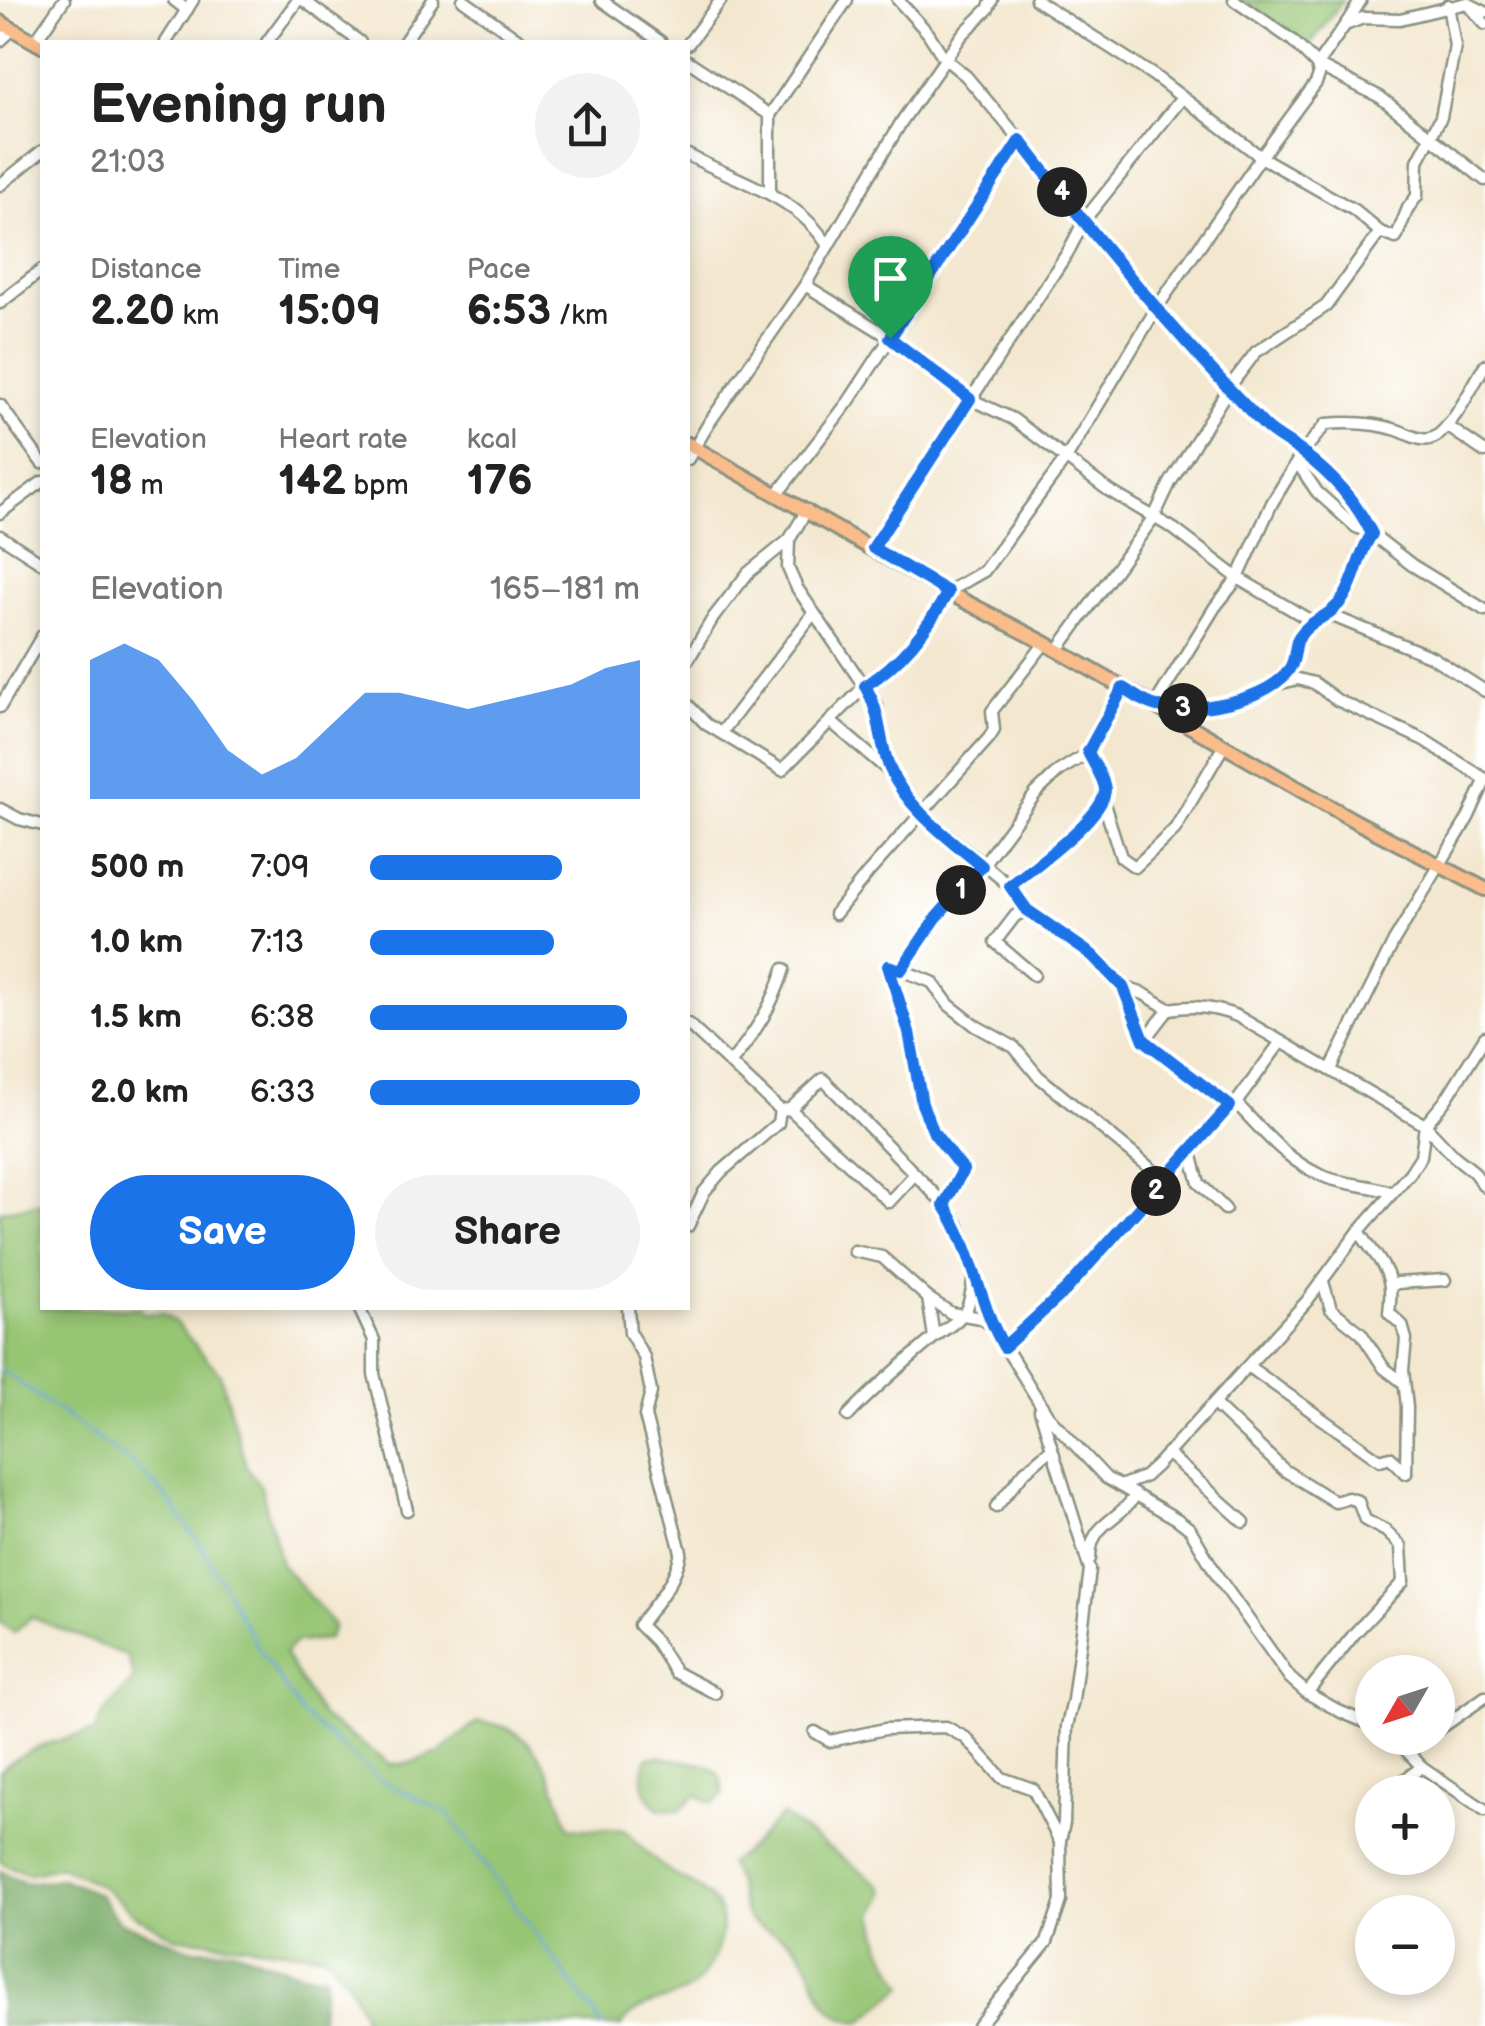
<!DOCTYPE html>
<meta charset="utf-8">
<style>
:root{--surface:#fff;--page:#f2f2f2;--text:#222;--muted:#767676;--accent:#1a73e8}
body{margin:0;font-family:"Balsamiq Sans",sans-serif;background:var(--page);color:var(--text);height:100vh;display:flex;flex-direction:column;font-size:38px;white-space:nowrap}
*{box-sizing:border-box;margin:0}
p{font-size:32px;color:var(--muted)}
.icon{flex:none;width:55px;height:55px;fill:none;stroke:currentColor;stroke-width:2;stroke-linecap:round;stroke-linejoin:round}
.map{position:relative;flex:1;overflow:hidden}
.sheet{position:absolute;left:40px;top:40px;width:650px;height:1270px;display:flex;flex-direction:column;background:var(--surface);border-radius:0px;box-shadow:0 5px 15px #0003}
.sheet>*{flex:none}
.needle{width:65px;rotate:231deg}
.fabs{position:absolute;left:1355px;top:1655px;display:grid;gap:20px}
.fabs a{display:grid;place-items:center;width:100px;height:100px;border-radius:50%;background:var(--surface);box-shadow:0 5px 15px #0003;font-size:50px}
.pin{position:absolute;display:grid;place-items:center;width:85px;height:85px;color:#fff;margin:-102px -42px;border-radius:50% 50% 50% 0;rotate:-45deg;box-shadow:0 0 10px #0007}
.pin .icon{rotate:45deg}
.km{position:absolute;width:50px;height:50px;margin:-25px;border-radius:50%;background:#222;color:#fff;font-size:28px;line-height:50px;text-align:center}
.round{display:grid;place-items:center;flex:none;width:105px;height:105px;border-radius:52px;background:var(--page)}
.overview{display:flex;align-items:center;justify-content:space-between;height:170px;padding:0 50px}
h1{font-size:55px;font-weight:700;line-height:75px}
.figures{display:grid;grid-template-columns:repeat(3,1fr);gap:15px;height:170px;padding:10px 50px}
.figures div{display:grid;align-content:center}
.figures b{font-size:42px;font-weight:700}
.figures small{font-size:28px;font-weight:400}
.figures p{font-size:28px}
.chart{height:280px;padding:20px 50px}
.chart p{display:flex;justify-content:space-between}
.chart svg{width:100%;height:180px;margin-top:10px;fill:var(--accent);opacity:.7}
.primary-button{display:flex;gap:20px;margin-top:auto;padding:20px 50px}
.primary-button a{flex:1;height:115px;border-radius:60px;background:var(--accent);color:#fff;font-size:40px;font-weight:700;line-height:115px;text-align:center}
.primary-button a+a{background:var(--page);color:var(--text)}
ul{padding:0 50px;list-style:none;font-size:32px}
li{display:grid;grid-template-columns:160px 120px 1fr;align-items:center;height:75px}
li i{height:25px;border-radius:12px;background:var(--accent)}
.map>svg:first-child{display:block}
.green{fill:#96c573;stroke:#5a8154;stroke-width:2.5}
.forest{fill:#78aa65;stroke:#4c744c;stroke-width:2.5}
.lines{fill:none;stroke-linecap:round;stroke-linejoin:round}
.stream{stroke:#69a4d9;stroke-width:2.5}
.minor-casing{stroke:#899282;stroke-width:15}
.major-casing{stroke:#899282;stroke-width:18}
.minor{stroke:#fff;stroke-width:10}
.major{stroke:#f9bc8a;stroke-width:12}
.route-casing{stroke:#fff;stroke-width:20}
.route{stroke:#1a73e8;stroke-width:12}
</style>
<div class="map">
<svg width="1485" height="2026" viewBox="0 0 1485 2026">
<rect width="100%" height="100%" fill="#fff"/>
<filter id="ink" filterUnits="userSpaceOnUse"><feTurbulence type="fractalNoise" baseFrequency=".01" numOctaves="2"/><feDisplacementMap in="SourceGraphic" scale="20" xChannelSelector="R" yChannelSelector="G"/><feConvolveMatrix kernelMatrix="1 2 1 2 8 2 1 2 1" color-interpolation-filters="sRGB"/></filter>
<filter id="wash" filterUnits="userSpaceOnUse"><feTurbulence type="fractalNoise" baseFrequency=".0048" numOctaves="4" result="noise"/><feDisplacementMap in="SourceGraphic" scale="40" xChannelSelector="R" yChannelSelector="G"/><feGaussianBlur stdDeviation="2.25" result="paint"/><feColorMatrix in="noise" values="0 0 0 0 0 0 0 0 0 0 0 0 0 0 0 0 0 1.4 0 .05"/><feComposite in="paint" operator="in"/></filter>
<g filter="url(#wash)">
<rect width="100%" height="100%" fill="#f3e7cf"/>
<!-- green -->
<g class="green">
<path d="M1242,0H1343L1309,46Z"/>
<path d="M42,1203V1308H140L145,1314L161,1313L175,1322L220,1374L246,1466L261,1487L281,1564L334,1625L328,1639L296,1642L284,1653L321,1716L391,1764H407L439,1753L477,1722C540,1725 551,1777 569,1827C590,1833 608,1825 626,1831C639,1846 655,1862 672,1873C699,1891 730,1898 720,1940C716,1956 706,1974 693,1986C674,2003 632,2001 622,2026H360L363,2015L349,1984L326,1955L175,1937L138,1917L104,1888L61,1866L28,1874L0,1862V1771C28,1746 58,1740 95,1732L102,1715L134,1679L127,1656L31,1617L14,1633L0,1622V1211Z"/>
<path d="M659,1756C683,1765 725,1754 723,1795L712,1803L695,1795L680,1811L659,1809C642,1794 639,1778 647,1758Z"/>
<path d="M782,1815L881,1885L885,1893L874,1914L882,1948L904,1986L861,2022C814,2017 820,1975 798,1948C785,1931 754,1931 746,1915C737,1895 742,1884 728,1864L746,1851Z"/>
</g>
<!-- forest -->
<path class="forest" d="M0,1871L26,1883L62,1879L100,1895L118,1921L190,1949L234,1950L300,1973L325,1975L320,2026H0Z"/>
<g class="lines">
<!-- stream -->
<path class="stream" d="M0,1369L132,1463L169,1500L203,1549L257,1646L302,1714L380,1780L447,1813L603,2026"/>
</g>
</g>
<g filter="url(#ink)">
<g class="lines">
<defs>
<g id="minor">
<path d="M174,0L187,10"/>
<path d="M303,0L360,42"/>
<path d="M463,0L522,42"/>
<path d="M601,0L661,42"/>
<path d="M898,0L928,33L944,58L966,76L1020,140L1156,309L1268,430L1303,452L1345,490L1359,509L1372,534"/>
<path d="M1036,0L1153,75L1261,157L1316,83L1319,75L1317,65L1380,97L1485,180"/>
<path d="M1234,0L1292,40L1317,65L1345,25L1363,18L1400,19L1467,3L1485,12"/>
<path d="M1470,7L1485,24"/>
<path d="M1346,24L1361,0"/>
<path d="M0,41L13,29"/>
<path d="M35,41L64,0"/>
<path d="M166,42L193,0"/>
<path d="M267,42L298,0"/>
<path d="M404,42L433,0"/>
<path d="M688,44L721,0"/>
<path d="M688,61L770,115"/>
<path d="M688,155C738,182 797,195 828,246"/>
<path d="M0,185L42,151"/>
<path d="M770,193V115L847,0"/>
<path d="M1380,232L1396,238L1408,208L1417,196L1418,161L1441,117L1455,46L1448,5"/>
<path d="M805,285L891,338L970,399L1013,419L1108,490L1174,529L1238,578L1313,622"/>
<path d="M0,303L42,270"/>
<path d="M1485,365C1474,383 1453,427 1435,437C1422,444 1409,434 1397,430C1375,423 1349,422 1326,424L1303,452L1272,503L1238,578L1215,607L1154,706L1193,709L1248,697L1272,685L1291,667L1297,639L1313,622L1330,615L1432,657L1485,691"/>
<path d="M0,405L42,463"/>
<path d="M1447,426L1485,452"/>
<path d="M688,459L709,423L805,285L902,121L962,35L988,9L992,0"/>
<path d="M1297,462L1317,492L1356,527L1372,534L1412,565L1485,610"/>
<path d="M778,493L849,401L1020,140"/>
<path d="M0,513L42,482"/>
<path d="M0,536L42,563"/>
<path d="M789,540L788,568L797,588L877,705L883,746L891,772L921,813L1010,886L1027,910L1093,955L1123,987L1145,1040L1229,1106"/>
<path d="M873,548L1068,252L1085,219L1182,98"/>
<path d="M1330,615L1347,594L1361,550L1372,534"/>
<path d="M688,660L713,618L748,573L789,540L807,510"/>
<path d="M1273,685L1298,679L1314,683L1337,700L1424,740L1485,779"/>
<path d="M688,705L706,724L782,770L858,693L905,655L930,622L947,592L984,571L1067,457L1156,309L1261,157L1354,210L1380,232L1326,306L1256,352L1230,386L1170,483L1154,517L1057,651"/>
<path d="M0,707L42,636"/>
<path d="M830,721L890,772"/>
<path d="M722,732L813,614"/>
<path d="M1103,801L1121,857L1135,867L1175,829L1223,747"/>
<path d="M0,809L19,819L42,825"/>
<path d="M1010,886C1030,870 1106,815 1105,789C1104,778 1093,763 1088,753L1123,688"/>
<path d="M1027,910L1015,916L995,942L1034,975"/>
<path d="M835,914L868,873L989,738L994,730L992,711L1045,643"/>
<path d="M888,965L932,982L949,1005L976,1026L1014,1047L1038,1076L1166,1181"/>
<path d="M888,965L909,1032L922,1104L934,1133L963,1170L945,1205"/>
<path d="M901,970L936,917L982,866L1036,793L1059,771L1088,753"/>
<path d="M1123,987L1144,994L1169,1009C1194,1005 1213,1007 1237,1016L1425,1125L1454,1156L1473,1171L1485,1187"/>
<path d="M688,1024L780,1110L790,1109L823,1079L945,1205L959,1226L992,1326L1048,1416L1106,1478L1120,1486L1144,1477L1157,1465L1307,1301L1359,1231L1410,1173L1421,1156L1425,1125L1445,1101L1485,1037"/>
<path d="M1145,1040L1169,1009"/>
<path d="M731,1062C755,1033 773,1005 784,969"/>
<path d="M1331,1069L1394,941L1468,818L1485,781"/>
<path d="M1236,1103C1263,1131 1290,1165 1328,1178C1348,1185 1370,1185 1390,1192"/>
<path d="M790,1109L889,1202L915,1174"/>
<path d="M1190,1149L1199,1183L1225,1209"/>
<path d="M688,1226L704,1192L721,1172L778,1123L780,1110"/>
<path d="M1359,1231C1381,1266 1395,1268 1389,1313L1402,1325L1406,1339L1403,1370L1407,1407L1406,1473"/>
<path d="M854,1251L882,1257L928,1298L934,1337"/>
<path d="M1323,1282L1331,1309L1361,1333L1384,1368L1404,1383"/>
<path d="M1392,1286L1397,1283L1445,1280"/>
<path d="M928,1298L951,1313L981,1318L990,1324"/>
<path d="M359,1308L374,1340V1374L407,1510"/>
<path d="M628,1308L630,1333L644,1357L651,1392L645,1416L681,1552C676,1581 657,1602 639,1625L656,1642L675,1672L715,1693"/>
<path d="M1005,1347L1067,1290L1229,1106L1236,1103L1280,1043"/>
<path d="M1248,1366L1380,1460L1390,1457L1406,1473"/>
<path d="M1214,1404L1284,1470L1335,1502L1348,1498L1358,1501L1365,1520L1386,1531L1401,1546L1403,1582L1355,1633L1307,1693"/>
<path d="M848,1416C874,1388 903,1364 931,1340C943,1329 959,1323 967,1308C971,1299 972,1286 974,1276"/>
<path d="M1167,1453L1244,1522"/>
<path d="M1120,1486L1177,1519L1190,1529L1218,1577L1290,1678L1307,1693L1341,1712L1372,1725"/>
<path d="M996,1507L1025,1471L1051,1449"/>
<path d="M1090,1559C1090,1522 1118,1522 1135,1496"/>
<path d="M1438,1730L1485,1697"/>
<path d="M815,1732L830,1741L885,1729L946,1727L966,1738L1002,1778L1033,1789L1059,1840"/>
<path d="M1394,1738L1405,1749L1425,1738"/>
<path d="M1405,1749L1422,1767L1485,1810"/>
<path d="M1387,1792L1422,1767"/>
<path d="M1371,1804L1372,1803"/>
<path d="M978,2026L1047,1942L1061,1901L1060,1841L1064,1823L1067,1726L1073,1700L1090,1570L1040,1410"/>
</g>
<g id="major">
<path d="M0,22L42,46"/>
<path d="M688,444L947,592L1045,643L1355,821L1485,889"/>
</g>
</defs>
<!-- minor casing -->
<use href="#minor" class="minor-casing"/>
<!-- major casing -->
<use href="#major" class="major-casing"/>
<!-- minor -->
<use href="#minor" class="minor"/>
<!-- major -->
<use href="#major" class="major"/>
</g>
</g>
<g class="lines" filter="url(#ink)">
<defs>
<path id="route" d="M1020,140C1096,239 1177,337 1265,426C1276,437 1291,443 1303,453C1333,476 1355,500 1372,534C1358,553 1357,577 1344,597C1330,619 1311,618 1299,637C1294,645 1296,657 1291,666C1274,701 1191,714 1157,706C1145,704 1133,694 1123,688L1088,752C1093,763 1104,778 1105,789C1107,815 1030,870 1010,886L1027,910L1092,955L1123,987L1144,1040L1230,1106L1066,1290L1004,1347C978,1302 973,1248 944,1205L963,1170L934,1133L922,1104L909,1032L888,966L901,970L936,918L982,866C950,839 907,809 890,769C878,740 882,714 865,686C902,662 926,631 948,592L873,548L970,399L890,338Z"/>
</defs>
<!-- route casing -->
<use href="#route" class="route-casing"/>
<!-- route -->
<use href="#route" class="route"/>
</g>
</svg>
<div class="fabs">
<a><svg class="needle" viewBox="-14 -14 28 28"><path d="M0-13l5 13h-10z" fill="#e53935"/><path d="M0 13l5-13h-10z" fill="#767676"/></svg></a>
<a>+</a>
<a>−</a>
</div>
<div class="pin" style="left:890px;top:338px;background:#1e9e55"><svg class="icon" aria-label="arrive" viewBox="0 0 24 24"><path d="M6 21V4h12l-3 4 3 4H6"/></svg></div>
<b class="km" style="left:961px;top:890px">1</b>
<b class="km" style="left:1156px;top:1191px">2</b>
<b class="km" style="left:1183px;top:708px">3</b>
<b class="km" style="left:1062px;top:192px">4</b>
<section class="sheet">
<div class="overview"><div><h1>Evening run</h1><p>21:03</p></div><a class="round"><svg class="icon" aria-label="share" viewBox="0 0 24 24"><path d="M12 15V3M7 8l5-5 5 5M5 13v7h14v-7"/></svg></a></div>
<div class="figures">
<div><p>Distance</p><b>2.20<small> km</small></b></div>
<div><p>Time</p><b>15:09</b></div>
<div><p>Pace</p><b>6:53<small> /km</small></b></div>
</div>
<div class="figures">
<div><p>Elevation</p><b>18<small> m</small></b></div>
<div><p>Heart rate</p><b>142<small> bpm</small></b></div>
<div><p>kcal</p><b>176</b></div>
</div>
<div class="chart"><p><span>Elevation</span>165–181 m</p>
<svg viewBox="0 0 160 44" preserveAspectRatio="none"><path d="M0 44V10L10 6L20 10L30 20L40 32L50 38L60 34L70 26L80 18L90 18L100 20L110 22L120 20L130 18L140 16L150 12L160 10V44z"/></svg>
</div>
<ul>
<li><b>500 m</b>7:09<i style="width:71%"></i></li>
<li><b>1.0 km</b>7:13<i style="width:68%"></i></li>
<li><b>1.5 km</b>6:38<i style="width:95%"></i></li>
<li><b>2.0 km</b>6:33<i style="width:100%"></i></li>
</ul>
<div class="primary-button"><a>Save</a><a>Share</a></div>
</section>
</div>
